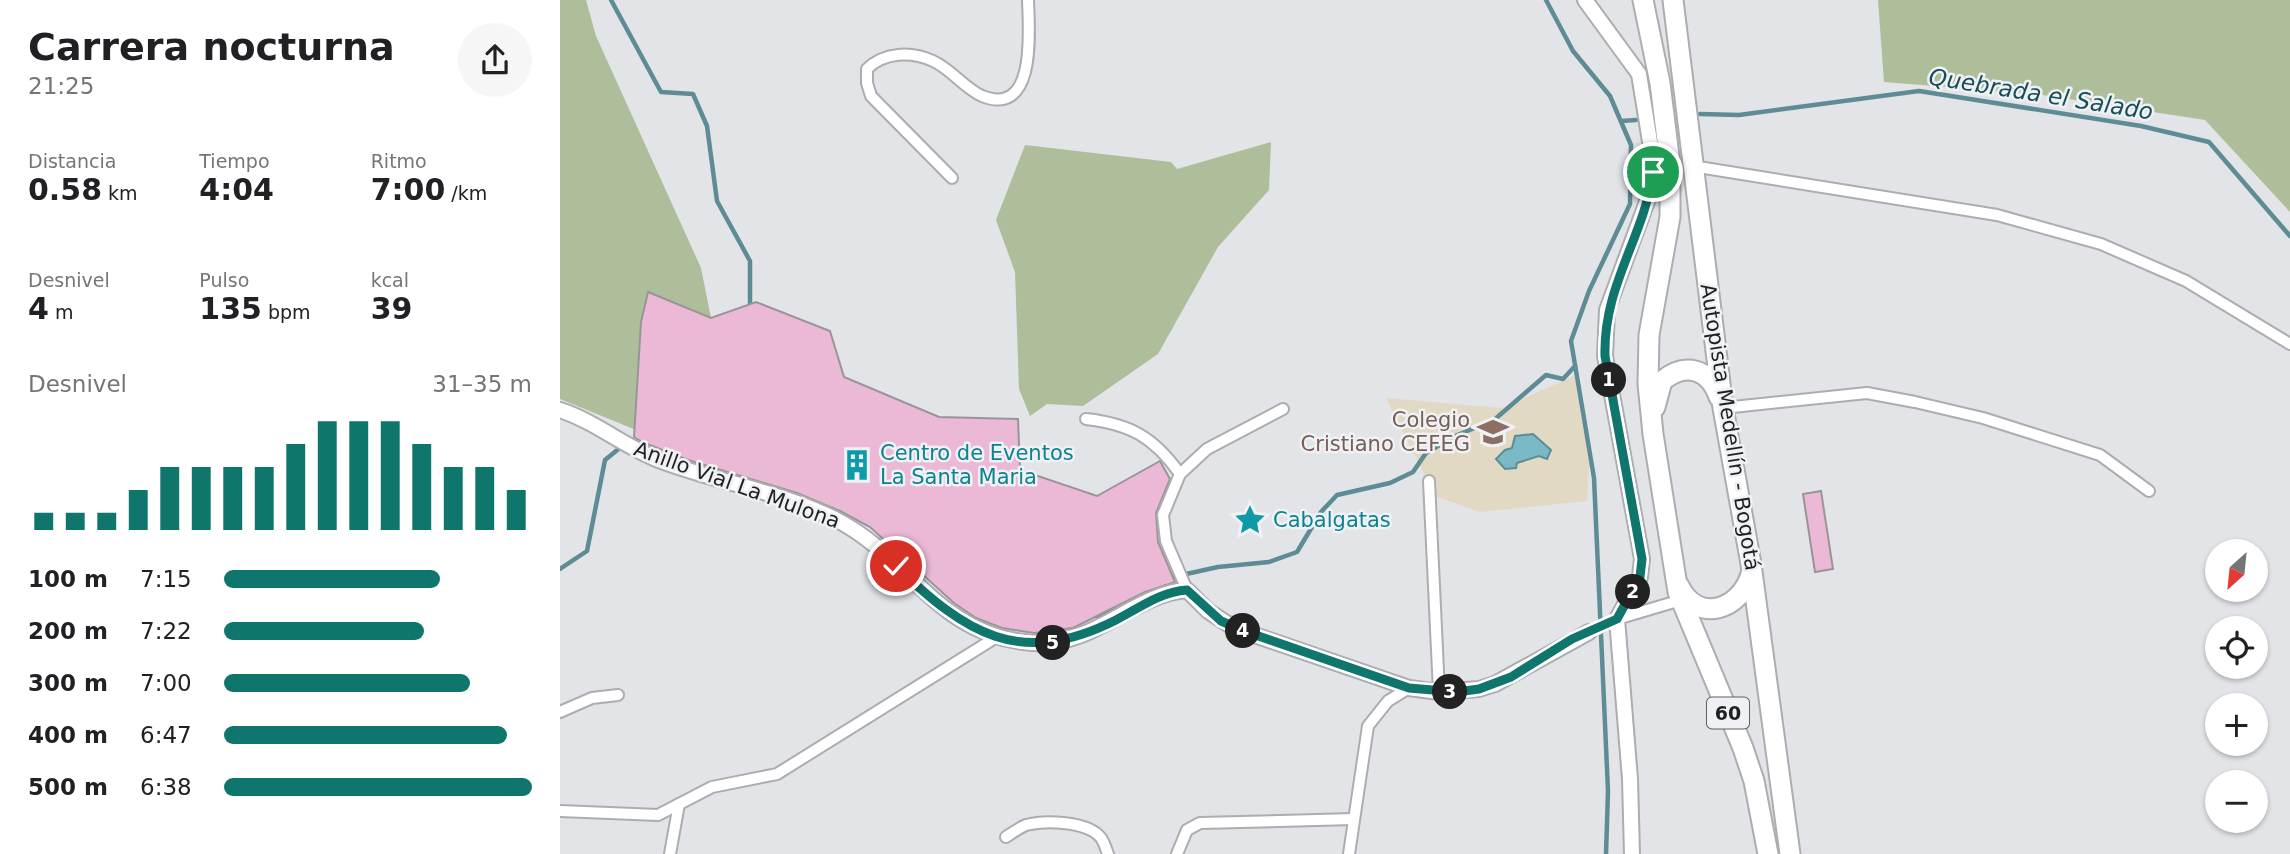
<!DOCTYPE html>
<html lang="es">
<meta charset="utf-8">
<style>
:root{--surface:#fff;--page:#f6f6f6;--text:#202124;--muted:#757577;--accent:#0f766e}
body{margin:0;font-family:"DejaVu Sans",sans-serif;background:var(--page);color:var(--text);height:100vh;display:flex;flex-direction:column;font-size:26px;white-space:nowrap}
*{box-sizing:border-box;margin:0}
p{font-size:23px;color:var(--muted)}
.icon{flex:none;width:38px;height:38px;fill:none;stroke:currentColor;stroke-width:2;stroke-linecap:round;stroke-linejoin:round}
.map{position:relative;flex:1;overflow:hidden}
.sheet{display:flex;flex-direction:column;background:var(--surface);width:560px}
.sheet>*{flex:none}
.needle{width:46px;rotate:207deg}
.fabs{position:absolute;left:1645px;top:539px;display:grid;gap:14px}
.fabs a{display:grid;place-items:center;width:63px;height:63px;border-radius:50%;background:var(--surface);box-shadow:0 2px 5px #0004;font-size:35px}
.pin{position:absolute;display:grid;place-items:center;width:60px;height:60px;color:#fff;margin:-30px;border:4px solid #fff;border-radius:50%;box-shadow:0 2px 7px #0007}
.km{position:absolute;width:35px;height:35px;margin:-18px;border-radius:50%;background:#222;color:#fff;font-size:19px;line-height:35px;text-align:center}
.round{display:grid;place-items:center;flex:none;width:74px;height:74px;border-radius:37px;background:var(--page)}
.overview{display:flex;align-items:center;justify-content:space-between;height:119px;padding:0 28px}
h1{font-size:38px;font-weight:700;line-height:52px}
.figures{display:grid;grid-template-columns:repeat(3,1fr);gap:10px;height:119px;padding:7px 28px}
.figures div{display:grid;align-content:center}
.figures b{font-size:30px;font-weight:700}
.figures small{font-size:19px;font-weight:400}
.figures p{font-size:19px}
.chart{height:196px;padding:14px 28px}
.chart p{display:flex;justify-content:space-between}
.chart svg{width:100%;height:126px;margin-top:7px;stroke:var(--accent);stroke-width:6}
ul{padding:0 28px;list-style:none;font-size:23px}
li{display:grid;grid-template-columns:112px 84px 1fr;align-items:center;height:52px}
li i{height:18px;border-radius:9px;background:var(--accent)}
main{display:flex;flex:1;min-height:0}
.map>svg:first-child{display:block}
.education{fill:#e2d9c4}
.green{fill:#aebe9a}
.water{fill:#79bac6;stroke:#5e8c94;stroke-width:2}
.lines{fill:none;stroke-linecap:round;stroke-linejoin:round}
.stream{stroke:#5e8c94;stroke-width:4.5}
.building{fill:#ebb9d5;stroke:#999597;stroke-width:2}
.minor-casing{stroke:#abadb0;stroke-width:14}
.tertiary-casing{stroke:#abadb0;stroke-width:18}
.trunk-casing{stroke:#abadb0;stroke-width:23}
.minor{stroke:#fff;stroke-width:10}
.tertiary{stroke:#fff;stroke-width:14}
.trunk{stroke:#fff;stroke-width:19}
.route-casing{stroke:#fff;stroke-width:14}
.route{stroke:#0f766e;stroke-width:9}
.labels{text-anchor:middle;stroke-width:5;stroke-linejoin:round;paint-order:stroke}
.shield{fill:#eff1f4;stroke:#5d5f60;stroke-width:2}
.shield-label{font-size:19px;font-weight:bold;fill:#1f2021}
.education-label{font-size:21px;fill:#785e54;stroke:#eff1f4;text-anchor:end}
.street-label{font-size:21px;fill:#1f2021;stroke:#eff1f4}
.culture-label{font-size:21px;fill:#0d838f;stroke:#eff1f4;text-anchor:start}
.water-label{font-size:23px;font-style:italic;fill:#164e58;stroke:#eff1f4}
</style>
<main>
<section class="sheet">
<div class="overview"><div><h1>Carrera nocturna</h1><p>21:25</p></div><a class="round"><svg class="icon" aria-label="share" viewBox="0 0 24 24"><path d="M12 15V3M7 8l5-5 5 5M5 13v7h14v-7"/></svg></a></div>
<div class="figures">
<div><p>Distancia</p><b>0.58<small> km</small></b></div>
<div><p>Tiempo</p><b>4:04</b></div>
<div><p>Ritmo</p><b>7:00<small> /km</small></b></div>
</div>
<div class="figures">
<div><p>Desnivel</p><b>4<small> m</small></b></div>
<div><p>Pulso</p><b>135<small> bpm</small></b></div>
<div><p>kcal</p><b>39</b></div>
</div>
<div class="chart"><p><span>Desnivel</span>31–35 m</p>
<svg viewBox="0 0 160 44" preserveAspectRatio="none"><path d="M5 44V38M15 44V38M25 44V38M35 44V30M45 44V22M55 44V22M65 44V22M75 44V22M85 44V14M95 44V6M105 44V6M115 44V6M125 44V14M135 44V22M145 44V22M155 44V30"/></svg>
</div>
<ul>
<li><b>100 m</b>7:15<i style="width:70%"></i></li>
<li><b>200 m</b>7:22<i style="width:65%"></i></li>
<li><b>300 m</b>7:00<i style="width:80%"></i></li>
<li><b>400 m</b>6:47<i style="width:92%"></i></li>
<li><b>500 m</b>6:38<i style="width:100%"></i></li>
</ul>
</section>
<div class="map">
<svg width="1730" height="854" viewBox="0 0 1730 854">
<rect width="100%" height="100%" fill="#e2e4e7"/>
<!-- education -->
<path class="education" d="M1014,376L1029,462L1027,501L920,512L875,496L826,398L942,408Z"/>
<!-- green -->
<g class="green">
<path d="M0,0H26L36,36L141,268L151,318L88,292L81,322L76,430L0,399Z"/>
<path d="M1318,0H1730V212L1645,120L1476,94L1324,82Z"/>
<path d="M711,142L709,190L658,247L598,354L523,406L487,404L470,416L459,389L455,272L436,220L465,145L611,162L617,169Z"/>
</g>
<!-- water -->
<path class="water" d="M973,434L991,450L987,459L979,456L957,463L956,468L945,469L936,459L945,450L952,448L955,436Z"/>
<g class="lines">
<!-- stream -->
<g class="stream">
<path d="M51,0L101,92L133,94L147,126L157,201L190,261V308"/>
<path d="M986,0L1013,51L1050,96L1071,145L1070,204L1029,291L1011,341L1034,478L1048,791L1046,854"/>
<path d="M1140,114L1179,115L1359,91L1581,126L1649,142L1730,236"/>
<path d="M1061,121L1076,120"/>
<path d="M0,569L27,551L45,460L61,447"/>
<path d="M608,578L658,567L709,562L737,552L761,512L777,495L830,483L853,472L866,453L895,436L934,420L986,375L1003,379L1015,366"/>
<path d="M535,616L551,612L556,603"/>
<path d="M473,630L482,635L497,629"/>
</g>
</g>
<!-- building -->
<g class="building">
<path d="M88,292L151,318L196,302L270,331L284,377L379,417L458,419L460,470L537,496L600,461L610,479L596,513L598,542L615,582L585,592L513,628L474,633L442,628L416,618L394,603L310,527L280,511L237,493L128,460L82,442L74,437L81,322Z"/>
<path d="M1261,491L1273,569L1255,572L1243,494Z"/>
</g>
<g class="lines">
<defs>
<g id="minor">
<path d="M1132,166L1437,215L1541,244L1626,281L1730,344"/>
<path d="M392,178L311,96L307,83V69C324,52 351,51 373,61C391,69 404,88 422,96C477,118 469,30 468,0"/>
<path d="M1163,408L1307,393L1355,402L1423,418L1540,455L1589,491"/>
<path d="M526,419C570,424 594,437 620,474"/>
<path d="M869,481L879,692"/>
<path d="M627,590L606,541L603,515L620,474L647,449L723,409"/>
<path d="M1029,632L1057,619L1121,600"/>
<path d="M0,712L32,698L58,695"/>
<path d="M0,811L98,815L152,787L217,774L435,638"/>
<path d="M446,837C452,833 459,828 466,825C485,820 528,821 541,838C544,842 546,849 548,854"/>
<path d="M110,854L119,804"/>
<path d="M617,854L627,830L640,823L794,819"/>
<path d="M789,854L808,726L828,701L849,688"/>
</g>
<g id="tertiary">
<path d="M1025,0L1079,74L1092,154L1088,199L1047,310L1045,356L1082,559L1080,577L1057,619L1070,779L1072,854"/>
<path d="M0,410C37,422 67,449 104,462C161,483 221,492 275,519C352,558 376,636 473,643C535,647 573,594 627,590L648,611L674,628L849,688L879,692L919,689L935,684L1029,632"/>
</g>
<g id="trunk">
<path d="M1083,0L1100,83L1110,164V217L1089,335L1088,384L1093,434L1118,592L1183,748L1194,781L1208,854"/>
<path d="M1113,0L1163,408L1191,564L1230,854"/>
<path d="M1095,407L1102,381C1125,362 1149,368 1159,397"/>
<path d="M1119,586C1138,625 1181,609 1191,574"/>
</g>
</defs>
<!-- minor casing -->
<use href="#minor" class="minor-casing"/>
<!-- tertiary casing -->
<use href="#tertiary" class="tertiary-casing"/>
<!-- trunk casing -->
<use href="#trunk" class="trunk-casing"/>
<!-- minor -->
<use href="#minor" class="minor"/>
<!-- tertiary -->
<use href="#tertiary" class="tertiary"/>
<!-- trunk -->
<use href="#trunk" class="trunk"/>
</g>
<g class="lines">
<defs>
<path id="route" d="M336,566C405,633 459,668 554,621C578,609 599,592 627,590L661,621L687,632L849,688L897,692L919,689L951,677L1012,639L1057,619L1080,577L1082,559L1045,356C1043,285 1084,238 1093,172"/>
</defs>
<!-- route casing -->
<use href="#route" class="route-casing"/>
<!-- route -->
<use href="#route" class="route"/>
</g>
<!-- icons -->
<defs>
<symbol id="school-bare" viewBox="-9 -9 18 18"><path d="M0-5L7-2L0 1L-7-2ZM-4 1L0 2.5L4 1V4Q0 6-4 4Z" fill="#8d6e63" stroke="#eff1f4" stroke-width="2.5" paint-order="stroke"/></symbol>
<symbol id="building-bare" viewBox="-9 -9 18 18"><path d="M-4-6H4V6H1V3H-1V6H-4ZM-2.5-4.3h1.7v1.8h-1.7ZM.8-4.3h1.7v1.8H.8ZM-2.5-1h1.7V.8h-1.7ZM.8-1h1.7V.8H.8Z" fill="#0f9aa8" stroke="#eff1f4" stroke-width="2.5" paint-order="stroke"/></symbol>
<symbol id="sight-bare" viewBox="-9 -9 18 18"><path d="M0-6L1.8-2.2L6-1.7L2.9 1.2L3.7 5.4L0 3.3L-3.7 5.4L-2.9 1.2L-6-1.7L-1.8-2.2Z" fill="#0f9aa8" stroke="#eff1f4" stroke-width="2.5" paint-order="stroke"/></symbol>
</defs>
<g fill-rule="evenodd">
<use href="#school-bare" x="911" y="410" width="44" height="44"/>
<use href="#building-bare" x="275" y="443" width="44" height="44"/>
<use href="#sight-bare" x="668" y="498" width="44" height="44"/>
</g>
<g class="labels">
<!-- shield labels -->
<rect class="shield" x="1147" y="697.5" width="42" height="31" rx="5"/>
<g class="shield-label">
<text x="1168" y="720">60</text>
</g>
<!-- education labels -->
<g class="education-label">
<text x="910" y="427">Colegio<tspan x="910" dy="24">Cristiano CEFEG</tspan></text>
</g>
<!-- street labels -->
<g class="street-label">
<text transform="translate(1170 427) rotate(81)" y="7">Autopista Medellín - Bogotá</text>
<text transform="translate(177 485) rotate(20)" y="7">Anillo Vial La Mulona</text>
</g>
<!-- culture labels -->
<g class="culture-label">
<text x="320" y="460">Centro de Eventos<tspan x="320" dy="24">La Santa Maria</tspan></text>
<text x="713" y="527">Cabalgatas</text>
</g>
<!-- water labels -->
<g class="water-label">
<text transform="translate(1481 94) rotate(9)" y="8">Quebrada el Salado</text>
</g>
</g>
</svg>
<div class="fabs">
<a><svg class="needle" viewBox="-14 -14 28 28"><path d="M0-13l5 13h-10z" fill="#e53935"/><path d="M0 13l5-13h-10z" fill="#757577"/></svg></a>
<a><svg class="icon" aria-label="locate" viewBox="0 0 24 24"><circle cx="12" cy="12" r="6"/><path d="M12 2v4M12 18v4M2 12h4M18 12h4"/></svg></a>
<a>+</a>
<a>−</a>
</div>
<div class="pin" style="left:1093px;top:172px;background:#1e9e55"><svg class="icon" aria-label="arrive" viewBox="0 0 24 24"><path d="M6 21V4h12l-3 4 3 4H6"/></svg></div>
<div class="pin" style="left:336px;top:566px;background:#d93025"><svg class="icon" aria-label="check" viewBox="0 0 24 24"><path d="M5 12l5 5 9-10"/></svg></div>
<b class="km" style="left:1049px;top:380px">1</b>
<b class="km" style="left:1073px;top:592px">2</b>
<b class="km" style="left:890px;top:692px">3</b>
<b class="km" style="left:683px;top:631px">4</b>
<b class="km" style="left:493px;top:643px">5</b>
</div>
</main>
